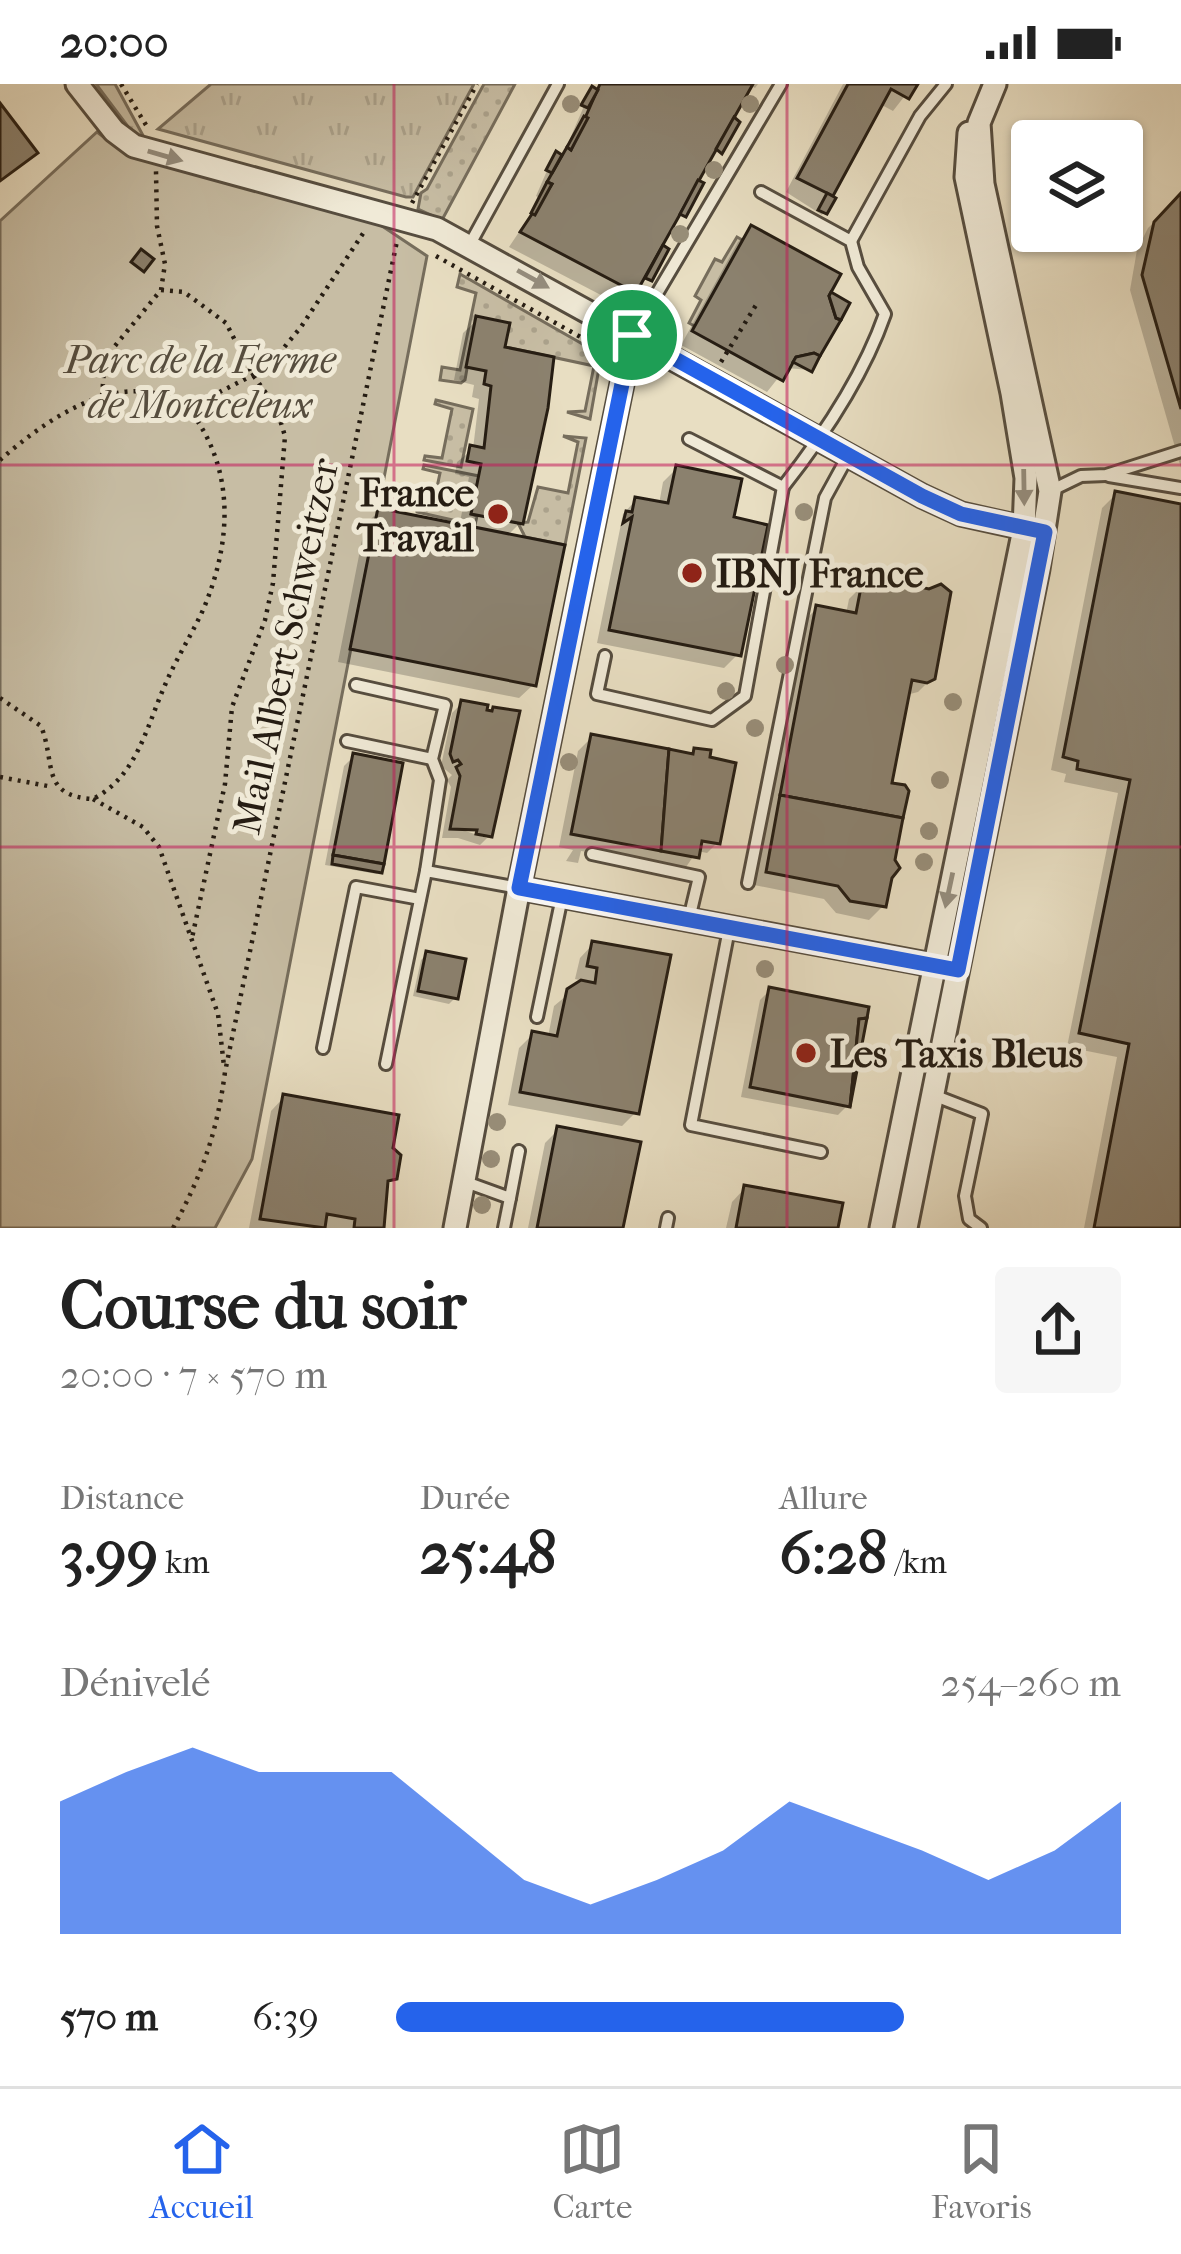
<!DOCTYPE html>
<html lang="fr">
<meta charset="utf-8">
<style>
:root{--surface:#fff;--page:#f6f6f6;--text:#222;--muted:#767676;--line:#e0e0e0;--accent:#2563eb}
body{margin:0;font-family:"IM FELL French Canon",serif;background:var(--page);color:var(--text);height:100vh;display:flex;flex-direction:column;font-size:45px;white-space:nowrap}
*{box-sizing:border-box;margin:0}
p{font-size:39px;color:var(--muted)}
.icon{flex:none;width:66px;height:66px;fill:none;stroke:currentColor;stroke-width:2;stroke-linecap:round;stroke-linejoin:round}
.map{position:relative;height:1144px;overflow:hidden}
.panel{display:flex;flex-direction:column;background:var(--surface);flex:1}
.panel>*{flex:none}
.tools{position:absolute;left:1011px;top:36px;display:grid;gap:24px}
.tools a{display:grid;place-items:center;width:132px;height:132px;border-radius:12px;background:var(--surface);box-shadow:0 3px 9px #0004;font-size:60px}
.pin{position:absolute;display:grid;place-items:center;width:102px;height:102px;color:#fff;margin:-51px;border:6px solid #fff;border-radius:50%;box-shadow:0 3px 12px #0007}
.round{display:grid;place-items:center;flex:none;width:126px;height:126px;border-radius:12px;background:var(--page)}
.summary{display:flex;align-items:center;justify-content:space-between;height:204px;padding:0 60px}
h1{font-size:66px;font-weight:700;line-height:90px}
.figures{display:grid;grid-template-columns:repeat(3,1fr);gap:18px;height:204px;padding:12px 60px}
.figures div{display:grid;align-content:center}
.figures b{font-size:60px;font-weight:700}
.figures small{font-size:33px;font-weight:400}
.figures p{font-size:33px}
.chart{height:336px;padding:24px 60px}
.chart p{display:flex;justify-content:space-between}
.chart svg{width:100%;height:216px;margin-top:12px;fill:var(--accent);opacity:.7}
ul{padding:0 60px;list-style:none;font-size:39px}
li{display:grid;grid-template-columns:192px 144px 1fr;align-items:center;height:90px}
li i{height:30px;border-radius:15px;background:var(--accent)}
.status{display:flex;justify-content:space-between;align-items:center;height:84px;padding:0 60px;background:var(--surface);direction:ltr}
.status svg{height:33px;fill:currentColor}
.tabs{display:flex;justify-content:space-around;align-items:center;height:168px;border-top:3px solid var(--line);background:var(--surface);font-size:33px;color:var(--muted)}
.tabs a{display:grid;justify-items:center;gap:6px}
.tabs .selected{color:var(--accent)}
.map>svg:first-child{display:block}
.grass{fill:url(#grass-tufts);stroke:#766d5c;stroke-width:3}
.park{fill:#c7bda4;stroke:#766d5c;stroke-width:3}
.garden{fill:url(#garden-dots);stroke:#766d5c;stroke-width:3}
.shadow{fill:#0003;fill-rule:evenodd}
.building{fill:#8b816e;stroke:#261d13;stroke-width:3}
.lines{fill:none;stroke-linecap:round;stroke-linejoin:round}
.service-casing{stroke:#564d3f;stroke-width:16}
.minor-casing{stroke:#564d3f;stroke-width:27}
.path{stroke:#261d13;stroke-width:4.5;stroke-dasharray:3 6;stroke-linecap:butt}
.service{stroke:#f0ead7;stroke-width:10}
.minor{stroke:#f0ead7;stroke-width:21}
.tree{fill:#988e79}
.oneway{fill:#958e7f}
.route-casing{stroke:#fff;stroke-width:24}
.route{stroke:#2563eb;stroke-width:15}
.grid{fill:none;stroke:#c2185b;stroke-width:3;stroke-opacity:0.55}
.poi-dot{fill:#8f2418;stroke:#f0ead7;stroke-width:4.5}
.labels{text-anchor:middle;stroke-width:10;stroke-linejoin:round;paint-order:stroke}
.park-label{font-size:39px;font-style:italic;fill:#564d3e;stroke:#f0ead7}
.poi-label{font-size:39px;font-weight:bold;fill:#261d13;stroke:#f0ead7;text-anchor:start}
.street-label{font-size:39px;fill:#261d13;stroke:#f0ead7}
</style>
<div class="status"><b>20:00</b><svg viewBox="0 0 49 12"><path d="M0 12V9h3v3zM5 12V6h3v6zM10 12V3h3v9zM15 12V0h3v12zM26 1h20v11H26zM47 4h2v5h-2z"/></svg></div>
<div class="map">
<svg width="1181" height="1144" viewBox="0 0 1181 1144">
<defs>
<pattern id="grass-tufts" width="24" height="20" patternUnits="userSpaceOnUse" patternTransform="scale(3)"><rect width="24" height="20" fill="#c7bda4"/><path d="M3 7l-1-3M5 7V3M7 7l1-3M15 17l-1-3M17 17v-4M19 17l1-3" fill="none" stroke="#aba28c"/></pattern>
<pattern id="garden-dots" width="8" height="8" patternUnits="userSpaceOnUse" patternTransform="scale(3)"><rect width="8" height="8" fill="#c7bda4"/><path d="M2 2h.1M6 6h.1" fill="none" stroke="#aba28c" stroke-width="1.8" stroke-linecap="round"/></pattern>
</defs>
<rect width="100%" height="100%" fill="#e8dec2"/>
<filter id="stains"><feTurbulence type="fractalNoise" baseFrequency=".00167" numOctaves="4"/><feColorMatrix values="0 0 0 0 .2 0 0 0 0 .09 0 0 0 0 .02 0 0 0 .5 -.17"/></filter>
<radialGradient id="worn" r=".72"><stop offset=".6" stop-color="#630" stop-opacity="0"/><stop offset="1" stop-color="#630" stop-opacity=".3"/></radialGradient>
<!-- grass -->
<g class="grass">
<path d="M96,0H115L146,57L132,48Z"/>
<path d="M211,0H474L413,113H406L158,45Z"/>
</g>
<!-- park -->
<g class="park">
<path d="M97,48L127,71L373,136L427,172L252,1075L215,1144H0V137Z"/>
<path d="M737,153L755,163L705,248L689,239L701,216L695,212L715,175L722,178Z"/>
</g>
<!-- garden -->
<g class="garden">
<path d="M484,0H515L442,136L418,125L421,109L427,105Z"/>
<path d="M460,190L593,266L599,284L590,335L567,328L585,327L594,282L505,263L476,233L465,296L461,299L440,296L442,283L460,286L476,209L457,203Z"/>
<path d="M436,316L473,325L461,383L424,376L425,372L442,374L452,325L435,320Z"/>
<path d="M563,352L586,354L565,461L525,453L518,439L528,438L538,403L568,409L578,358Z"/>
<path d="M424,381L479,392L471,430L477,432L475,441L417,428L416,420L433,422L440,389L423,385Z"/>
</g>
<!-- shadow -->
<g class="shadow">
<path d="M603,0H758L755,4L749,0L705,55L684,131H676L659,163L665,166L649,196L641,195L620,221L509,163L541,115L536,112L546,89L555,73L563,71L590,8Z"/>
<path d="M914,0L893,27L880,20L822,131L786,108L843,0Z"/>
<path d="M1181,113V384L1130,206L1137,166L1148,144Z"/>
<path d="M751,145L827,209L810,286L786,284L767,308L681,261L738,158Z"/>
<path d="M477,236L501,266L520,439L507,452L533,601L519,614L338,578L365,441L379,427L459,443L469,393L455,390L457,378L473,365L479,315L472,313L474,301L454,296L463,249Z"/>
<path d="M677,384L731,436L738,570L724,584L597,559L623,430L636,416L659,420L663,398Z"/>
<path d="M1116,410L1181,423V1144H1084L1117,973L1067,963L1118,709L1064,698L1066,690L1051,686L1102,424Z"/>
<path d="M869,495L933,593L918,608L906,611L889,701V792L883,822L869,836L836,829L824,815L754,801L803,538L817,524L846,530L849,515Z"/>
<path d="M462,619L490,751L480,761L458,754H442L451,703L447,696L452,691L441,682L452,629ZM455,737L487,748V754L453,743Z"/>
<path d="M592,653L690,672L695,667L717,759L707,769L697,767L686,783L581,767L578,779L566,777L573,766L559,763L578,667Z"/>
<path d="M354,672L380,787L377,790L325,781L344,682Z"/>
<path d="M593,860L636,1028L622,1042L508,1021L519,964L533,950L548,953L554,922L584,897L575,895L580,874Z"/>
<path d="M427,870L455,914L449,920L413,912L421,876Z"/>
<path d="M770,906L848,1021L838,1031L741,1013L760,916Z"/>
<path d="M284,1013L389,1066L394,1093L384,1103L381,1144H249L271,1027Z"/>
<path d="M558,1046L637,1061L620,1144H528L545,1059Z"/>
<path d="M745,1104L839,1122L835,1144H726L732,1118Z"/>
</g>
<!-- building -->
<g class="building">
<path d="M600,0H753L636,209L520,148L552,100L547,98L567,63L571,66Z"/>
<path d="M848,0H918L909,15L891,5L833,112L797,94Z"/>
<path d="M592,2L598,6L588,24L581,21Z"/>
<path d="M0,19L38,69L0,97Z"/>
<path d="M584,32L588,34L571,66L567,63Z"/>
<path d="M734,33L740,38L722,70L716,65Z"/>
<path d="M556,67L562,71L552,89L546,86Z"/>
<path d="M698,96L704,99L686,133L680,130Z"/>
<path d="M547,98L552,100L535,131L531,129Z"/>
<path d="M827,109L836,114L827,130L818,126Z"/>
<path d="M1181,109V325L1142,191L1154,138Z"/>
<path d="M751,141L841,190L829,212L836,234L841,236L820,272L814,269L796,273L783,297L692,247Z"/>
<path d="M663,161L669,165L652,197L645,194Z"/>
<path d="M141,165L154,175L144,188L131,178Z"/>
<path d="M831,208L850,219L841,236L836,234L829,212Z"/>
<path d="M476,232L510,239L505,263L554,273L548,324L523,440L471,430L481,380L467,377L470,361L484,364L491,302L484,300L486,287L466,283Z"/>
<path d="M814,269L820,272L812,288L793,278L796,273Z"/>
<path d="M676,381L742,395L734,433L768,441L741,572L609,546L632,433L623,439L626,427L632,428L635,413L668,419Z"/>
<path d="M1115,407L1181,420V1144H1094L1129,960L1079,949L1130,696L1077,685L1078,677L1063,673Z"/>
<path d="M378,424L565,461L536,602L350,565Z"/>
<path d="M868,492L929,505L941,500L951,508L935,595L927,599L912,596L892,699L905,701L909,707L903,734L780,711L816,521L856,529L862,498Z"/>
<path d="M461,616L488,621L487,626L492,627L493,623L520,627L492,753L476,750L477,746L450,745L460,692L456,683L461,680L458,676L453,678L450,670Z"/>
<path d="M591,650L669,665L661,767L571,750Z"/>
<path d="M694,664L711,666L710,673L736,679L720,760L702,757L699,774L661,767L669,665L693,670Z"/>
<path d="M353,669L403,679L384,780L333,771Z"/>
<path d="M780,711L903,734L895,776L900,784L892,794L886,823L850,817L838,802L766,788Z"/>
<path d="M333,771L384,780L382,789L332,780Z"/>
<path d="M592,857L671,871L639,1030L520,1008L532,947L557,952L567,905L581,896L595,899L597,884L587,882Z"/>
<path d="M426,867L466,875L458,915L418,907Z"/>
<path d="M769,903L869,923L867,934L859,935L850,1023L750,1003Z"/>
<path d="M867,934L850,1023L859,935Z"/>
<path d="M283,1010L399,1031L393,1064L401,1071L397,1095L388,1097L384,1144H354L355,1135L327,1130L325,1144L260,1135Z"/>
<path d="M557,1042L641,1058L623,1144H537Z"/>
<path d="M744,1101L843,1119L838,1144H736Z"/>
</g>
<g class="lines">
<defs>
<g id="service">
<path d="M851,157L920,32L946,0"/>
<path d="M470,160L558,0"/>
<path d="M633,250L781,0"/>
<path d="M689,355L783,403C824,351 863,293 885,230L858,183L851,157L761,108"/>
<path d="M1109,392L1181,404"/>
<path d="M1050,407L1081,392L1106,391L1181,367"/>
<path d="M605,572L597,610L712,636L745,612L783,403"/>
<path d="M356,601L445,621L432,675L440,696L426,787"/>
<path d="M347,657L432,675"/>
<path d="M592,770L699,793L689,835"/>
<path d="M748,799L825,414L848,372"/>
<path d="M729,845L691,1041L821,1068"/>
<path d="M537,933L562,813"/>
<path d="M323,964L356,803L420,815"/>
<path d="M386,980L426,787L519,804"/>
<path d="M933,1011L982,1030L965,1112L969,1135L981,1144"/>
<path d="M463,1097L510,1114L519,1067"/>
<path d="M504,1144L510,1114"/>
<path d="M666,1144L668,1134"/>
</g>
<g id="minor">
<path d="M77,0L114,47L134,62L437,145L922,412L961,430L1033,446"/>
<path d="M519,804L943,883"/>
<path d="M455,1144L519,804L632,251"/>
<path d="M881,1144L1024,445L1026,394L1012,309L966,93L969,49"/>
<path d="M906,1144L1038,485L1050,407L983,100L979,39L995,0"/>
</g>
</defs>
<!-- service casing -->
<use href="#service" class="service-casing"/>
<!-- minor casing -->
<use href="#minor" class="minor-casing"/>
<!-- path -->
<g class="path">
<path d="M121,0L146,41"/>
<path d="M412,119L477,0"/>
<path d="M436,172L602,265L603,273"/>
<path d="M161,206L184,208L226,239L253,291L276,323L285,352L273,499L265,536L232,623L225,700L192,854"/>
<path d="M721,278L756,221"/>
<path d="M102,312L105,274L161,206L165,180L157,142L156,87"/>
<path d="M0,376C48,334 125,279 188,324"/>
<path d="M0,614L41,642C56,679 40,712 93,715C137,692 146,644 165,601C176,575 191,552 203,526C232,458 236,384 188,324L267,284L301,243L364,148"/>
<path d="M0,693L53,703"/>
<path d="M93,715L143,743L159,763L218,930L224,982"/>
<path d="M173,1144C202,1091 217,1049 225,988L397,157"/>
</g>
<!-- service -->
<use href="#service" class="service"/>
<!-- minor -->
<use href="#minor" class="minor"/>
</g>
<!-- trees -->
<g class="tree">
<circle cx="571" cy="20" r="9"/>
<circle cx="750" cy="20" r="9"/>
<circle cx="714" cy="86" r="9"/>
<circle cx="680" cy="150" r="9"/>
<circle cx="645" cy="215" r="9"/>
<circle cx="670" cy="243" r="9"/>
<circle cx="804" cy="428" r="9"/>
<circle cx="785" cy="581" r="9"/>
<circle cx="726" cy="607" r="9"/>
<circle cx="953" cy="618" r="9"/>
<circle cx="755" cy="644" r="9"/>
<circle cx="569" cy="678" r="9"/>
<circle cx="940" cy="696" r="9"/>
<circle cx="929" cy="747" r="9"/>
<circle cx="924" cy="778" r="9"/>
<circle cx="765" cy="885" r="9"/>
<circle cx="497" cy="1038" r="9"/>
<circle cx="491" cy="1075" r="9"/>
<circle cx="482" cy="1121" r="9"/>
</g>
<!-- one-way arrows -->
<defs><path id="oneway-solid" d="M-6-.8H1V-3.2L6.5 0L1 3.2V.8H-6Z" transform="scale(3)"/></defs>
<g class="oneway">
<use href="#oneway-solid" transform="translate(165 72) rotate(16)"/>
<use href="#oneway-solid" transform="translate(533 195) rotate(29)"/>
<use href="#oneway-solid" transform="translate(1024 403) rotate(89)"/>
<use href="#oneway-solid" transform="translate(949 806) rotate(102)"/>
</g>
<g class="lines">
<defs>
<path id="route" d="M632,251L922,412L961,430L1045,448L958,886L519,804Z"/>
</defs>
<!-- route casing -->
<use href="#route" class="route-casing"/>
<!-- route -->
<use href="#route" class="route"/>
</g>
<!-- grid -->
<path class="grid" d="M394,0V1144M787,0V1144M0,381H1181M0,763H1181"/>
<!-- markers -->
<g class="poi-dot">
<circle cx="498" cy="430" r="12"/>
<circle cx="692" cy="489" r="12"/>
<circle cx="806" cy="969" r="12"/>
</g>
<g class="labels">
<!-- park labels -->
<g class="park-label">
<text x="200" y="289">Parc de la Ferme<tspan x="200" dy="45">de Montceleux</tspan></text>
</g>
<!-- poi labels -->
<g class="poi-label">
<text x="474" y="422" text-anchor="end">France<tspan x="474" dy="45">Travail</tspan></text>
<text x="716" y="503">IBNJ France</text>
<text x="830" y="983">Les Taxis Bleus</text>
</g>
<!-- street labels -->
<g class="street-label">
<text transform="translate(285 562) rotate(-78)" y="14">Mail Albert Schweitzer</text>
</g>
</g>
<rect width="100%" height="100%" filter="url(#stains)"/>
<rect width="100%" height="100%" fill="url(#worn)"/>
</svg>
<div class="tools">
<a><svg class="icon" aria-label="layers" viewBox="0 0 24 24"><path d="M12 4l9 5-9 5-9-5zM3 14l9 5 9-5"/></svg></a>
</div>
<div class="pin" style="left:632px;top:251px;background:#1e9e55"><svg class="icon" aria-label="arrive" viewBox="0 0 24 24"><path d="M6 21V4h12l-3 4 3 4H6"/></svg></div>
</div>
<section class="panel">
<div class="summary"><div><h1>Course du soir</h1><p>20:00 · 7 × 570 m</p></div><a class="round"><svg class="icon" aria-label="share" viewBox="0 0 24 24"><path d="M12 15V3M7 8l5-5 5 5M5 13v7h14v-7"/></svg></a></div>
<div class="figures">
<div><p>Distance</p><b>3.99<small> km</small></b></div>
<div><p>Durée</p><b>25:48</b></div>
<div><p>Allure</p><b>6:28<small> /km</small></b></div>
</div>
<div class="chart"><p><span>Dénivelé</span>254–260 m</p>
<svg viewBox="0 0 160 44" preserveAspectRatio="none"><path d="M0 44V17L10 11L20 6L30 11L40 11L50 11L60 22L70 33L80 38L90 33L100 27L110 17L120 22L130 27L140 33L150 27L160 17V44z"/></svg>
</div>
<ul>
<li><b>570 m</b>6:39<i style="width:70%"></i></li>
</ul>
</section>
<nav class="tabs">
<a class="selected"><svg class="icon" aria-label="home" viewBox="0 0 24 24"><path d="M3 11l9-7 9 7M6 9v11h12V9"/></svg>Accueil</a>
<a><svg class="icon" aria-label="map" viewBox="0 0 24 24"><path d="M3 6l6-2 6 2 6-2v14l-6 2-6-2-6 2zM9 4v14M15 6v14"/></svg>Carte</a>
<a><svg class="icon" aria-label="saved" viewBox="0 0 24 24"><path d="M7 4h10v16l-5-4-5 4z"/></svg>Favoris</a>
</nav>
